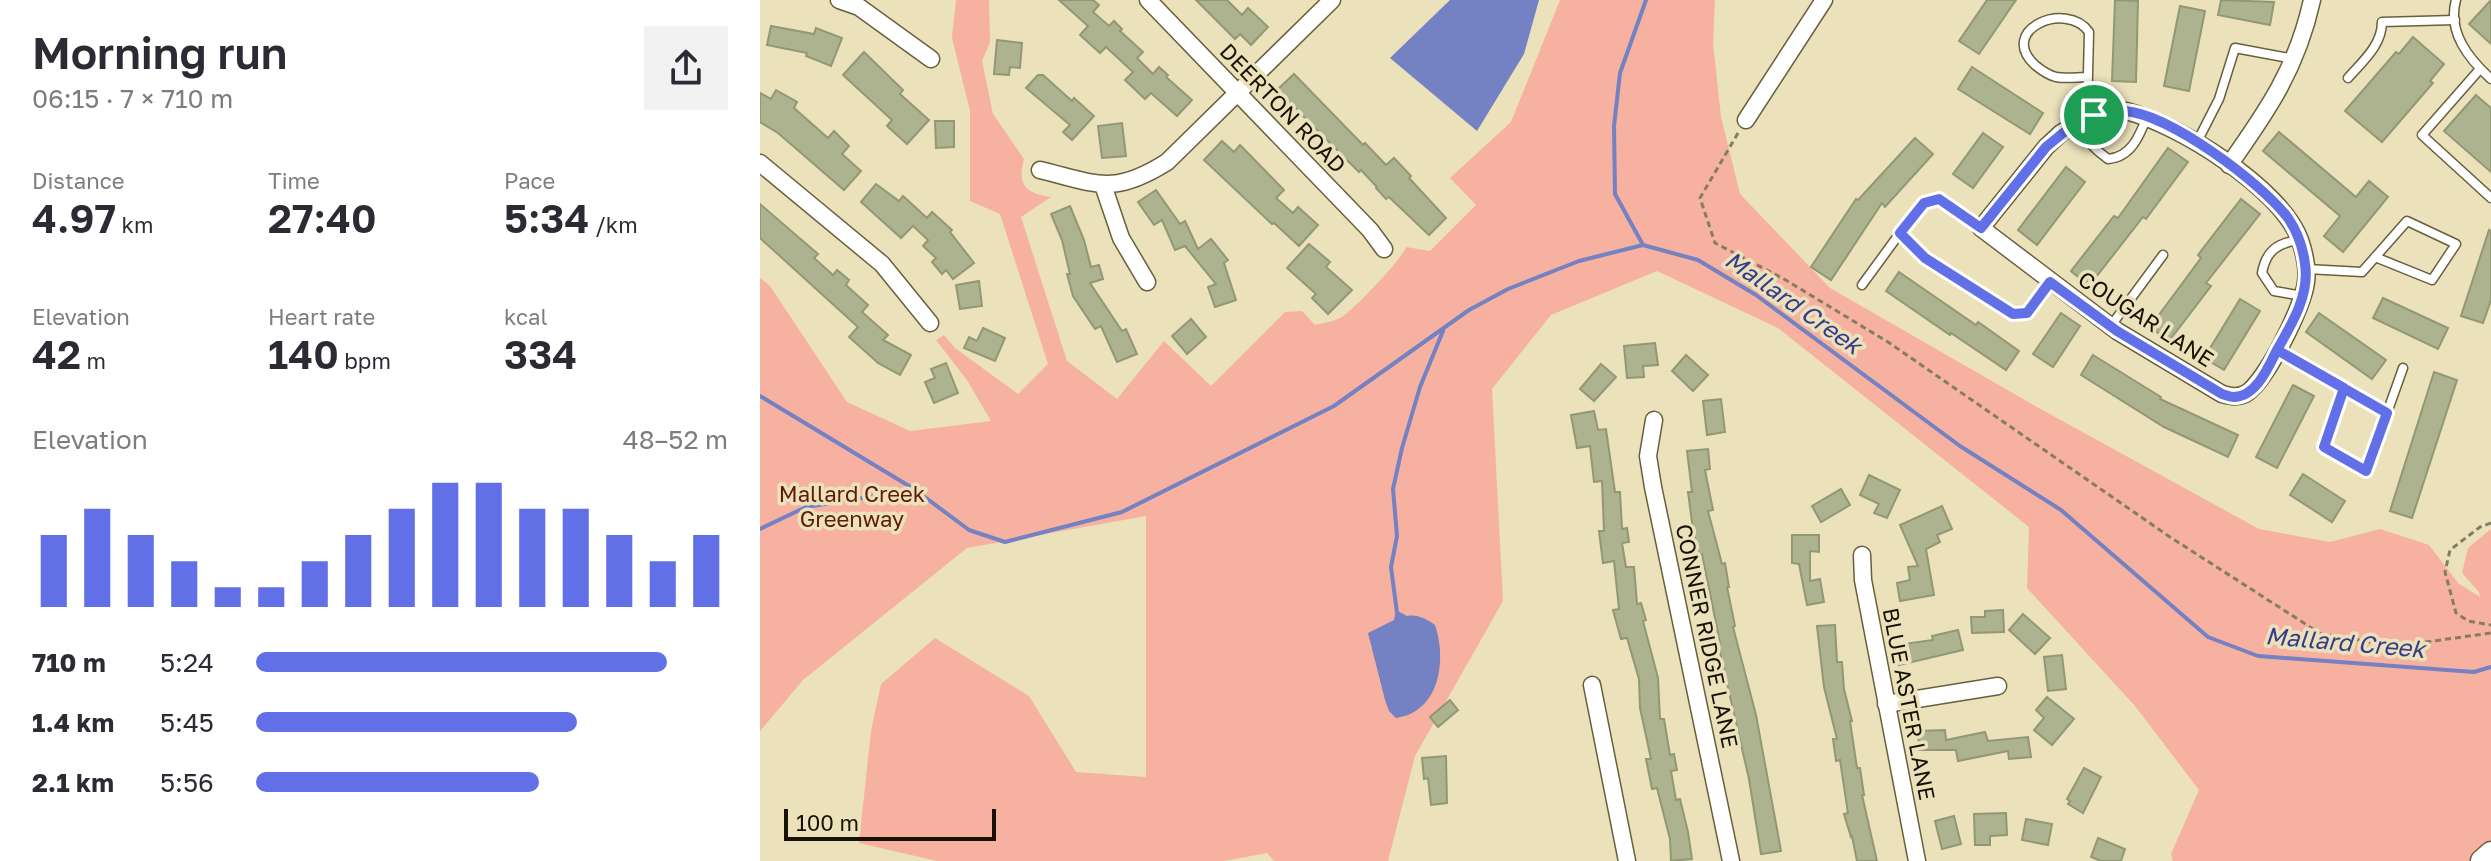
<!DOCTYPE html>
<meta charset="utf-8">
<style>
:root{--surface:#fff;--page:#f2f2f3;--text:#2b2b33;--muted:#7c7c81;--accent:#6270e8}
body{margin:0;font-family:"Golos Text",sans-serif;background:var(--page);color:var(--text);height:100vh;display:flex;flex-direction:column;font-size:30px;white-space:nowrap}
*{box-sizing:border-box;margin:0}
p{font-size:26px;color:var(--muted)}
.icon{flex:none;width:44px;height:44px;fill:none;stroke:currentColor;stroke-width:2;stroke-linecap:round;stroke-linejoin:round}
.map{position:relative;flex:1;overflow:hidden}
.sheet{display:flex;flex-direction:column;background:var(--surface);width:760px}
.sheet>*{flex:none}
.scale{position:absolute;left:24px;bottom:20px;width:212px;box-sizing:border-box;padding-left:8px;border:4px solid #161306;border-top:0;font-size:22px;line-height:28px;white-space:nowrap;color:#161306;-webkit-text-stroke:6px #ebe1bb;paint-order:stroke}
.pin{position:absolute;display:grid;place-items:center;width:68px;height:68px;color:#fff;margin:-34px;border:4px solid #fff;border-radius:50%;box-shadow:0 2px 8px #0007}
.round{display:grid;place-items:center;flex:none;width:84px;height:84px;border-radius:0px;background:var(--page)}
.overview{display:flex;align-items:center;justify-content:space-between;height:136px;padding:0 32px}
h1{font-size:44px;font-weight:600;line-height:60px}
.metrics{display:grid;grid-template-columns:repeat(3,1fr);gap:12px;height:136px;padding:8px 32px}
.metrics div{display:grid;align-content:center}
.metrics b{font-size:40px;font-weight:600}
.metrics small{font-size:22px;font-weight:400}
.metrics p{font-size:22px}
.chart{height:224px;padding:16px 32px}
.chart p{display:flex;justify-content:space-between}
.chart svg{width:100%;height:144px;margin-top:8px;stroke:var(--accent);stroke-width:6}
ul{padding:0 32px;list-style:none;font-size:26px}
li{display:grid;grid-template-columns:128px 96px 1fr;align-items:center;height:60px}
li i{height:20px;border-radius:10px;background:var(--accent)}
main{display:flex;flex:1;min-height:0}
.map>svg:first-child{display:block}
.green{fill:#f7b1a0}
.water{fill:#7481c2}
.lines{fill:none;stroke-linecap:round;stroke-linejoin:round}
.stream{stroke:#7481c2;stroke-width:4}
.building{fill:#aeb38f;stroke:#929774;stroke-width:2}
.lane-casing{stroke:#685f3d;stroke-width:11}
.street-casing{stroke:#685f3d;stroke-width:19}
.secondary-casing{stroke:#685f3d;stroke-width:25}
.path{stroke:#847d63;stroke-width:3;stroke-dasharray:6 4;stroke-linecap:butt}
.lane{stroke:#fff;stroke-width:8}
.street{stroke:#fff;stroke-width:16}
.secondary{stroke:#fff;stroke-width:22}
.route-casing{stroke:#fff;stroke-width:16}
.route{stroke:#6270e8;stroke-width:10}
.labels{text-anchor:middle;stroke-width:7;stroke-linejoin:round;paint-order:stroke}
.street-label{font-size:22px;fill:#161306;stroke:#ebe1bb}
.park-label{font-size:22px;fill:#601b0a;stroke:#ebe1bb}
.water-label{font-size:24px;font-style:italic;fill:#353c8b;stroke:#ebe1bb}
</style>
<main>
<section class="sheet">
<div class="overview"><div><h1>Morning run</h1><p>06:15 · 7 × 710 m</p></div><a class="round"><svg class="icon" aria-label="share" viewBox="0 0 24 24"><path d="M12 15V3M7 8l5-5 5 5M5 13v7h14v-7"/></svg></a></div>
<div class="metrics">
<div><p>Distance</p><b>4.97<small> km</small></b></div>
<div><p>Time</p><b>27:40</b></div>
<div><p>Pace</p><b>5:34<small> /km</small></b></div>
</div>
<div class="metrics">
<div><p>Elevation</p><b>42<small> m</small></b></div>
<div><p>Heart rate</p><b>140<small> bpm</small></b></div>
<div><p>kcal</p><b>334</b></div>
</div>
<div class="chart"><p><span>Elevation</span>48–52 m</p>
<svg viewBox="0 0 160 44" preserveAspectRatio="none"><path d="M5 44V22M15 44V14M25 44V22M35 44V30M45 44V38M55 44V38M65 44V30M75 44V22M85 44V14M95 44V6M105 44V6M115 44V14M125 44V14M135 44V22M145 44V30M155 44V22"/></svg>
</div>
<ul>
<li><b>710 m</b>5:24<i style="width:87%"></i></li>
<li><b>1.4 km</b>5:45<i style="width:68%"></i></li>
<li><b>2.1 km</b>5:56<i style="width:60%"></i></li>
</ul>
</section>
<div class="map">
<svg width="1731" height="861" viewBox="0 0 1731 861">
<rect width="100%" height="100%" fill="#ebe1bb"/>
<!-- green -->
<path class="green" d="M196,0H229L230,42L222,61L233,114L264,159C257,184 265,194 291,197L261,217L307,361L357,399L404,341L451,386L525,312L542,311L555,325C562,323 573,322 580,318C592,312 642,259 646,247L670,251L716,205L690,178L751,122L800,0H955L953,43L961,117L980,194L1070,288L1277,407L1499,529L1570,542L1620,529L1669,545L1698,583L1720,597L1719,592L1702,573L1708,548L1731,529V854L1723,861H1413L1411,854L1439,790L1375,706L1267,588L1269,527L1018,328L897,271L791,315L732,389L743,601L655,756L628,861H514L507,853L464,861H177L99,843L111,731L121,684L175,638L269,696L316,772L386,777V516L207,548L43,680L0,731V278L10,286L87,402L150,431L231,421L207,380L176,340L184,335L195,348L258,394L288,364L240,214L210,201V111L192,38Z"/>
<!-- water -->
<g class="water">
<path d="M690,0H779L764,54L717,131L630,58Z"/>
<path d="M636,610L647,616C658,614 666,619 675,625C687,660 680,712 636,718L629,711L625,700L608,633L634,620Z"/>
</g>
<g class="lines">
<!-- stream -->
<g class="stream">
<path d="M883,245L855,194L854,126L860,73L886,0"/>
<path d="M0,396L154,489L209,530L245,542L362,512L574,406L709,310L748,289L819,261L883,245L938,260L996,295L1200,446L1301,510L1448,637L1498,656L1714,672L1731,667"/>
<path d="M0,529L46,507L152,490"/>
<path d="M637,613L631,567L637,536L633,489L642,448L660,387L683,331"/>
</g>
</g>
<!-- building -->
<g class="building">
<path d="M299,0H333L339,5L333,12L349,26L354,21L362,29L360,31L383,52L377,58L393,74L399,67L408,75L406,77L432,100L417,116L391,93L385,99L365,80L373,72L346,47L340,53L320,35L328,26Z"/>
<path d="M436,0H467L482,15L488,8L508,27L491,45L480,34L475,39Z"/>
<path d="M1227,0H1256L1219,54L1199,41Z"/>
<path d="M1355,0L1378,1L1376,82L1352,81Z"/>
<path d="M1461,0L1514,2L1510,25L1458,15Z"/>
<path d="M1731,0V44L1709,24Z"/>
<path d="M1420,6L1445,11L1429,91L1404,86Z"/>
<path d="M11,26L54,34L56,28L82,38L71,66L46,56L47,53L7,45Z"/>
<path d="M1653,37L1684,64L1670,81L1673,83L1622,142L1585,111L1636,52L1639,54Z"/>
<path d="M237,40L262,43L260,68L250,67L249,75L234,74Z"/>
<path d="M104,52L143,90L140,94L169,120L147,144L127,126L132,120L83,75Z"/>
<path d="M1212,67L1283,113L1270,134L1198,89Z"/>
<path d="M534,74L603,145L605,143L626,165L634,158L651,176L649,178L686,218L669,235L629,197L626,199L616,188L617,187L601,170L599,172L517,90Z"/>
<path d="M278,75H283L312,101L314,98L334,116L312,140L303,132L310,125L266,88Z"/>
<path d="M16,90L37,102L34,108L68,138L74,131L89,146L82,154L101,171L84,190L18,133L0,122V93L11,99Z"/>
<path d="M1716,95L1731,108V172L1684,131Z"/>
<path d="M175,121H194V147L176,148Z"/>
<path d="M362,123L366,156L342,158L338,126Z"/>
<path d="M1519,132L1596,197L1609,181L1628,197L1583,252L1564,236L1580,216L1503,151Z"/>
<path d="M1223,133L1243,147L1213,188L1193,174Z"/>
<path d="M1155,138L1173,154L1125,207L1122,203L1071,280L1051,267L1096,199L1098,200Z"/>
<path d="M462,141L474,152L480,145L524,190L516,198L533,213L538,207L558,225L539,246L514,223L512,224L444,160Z"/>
<path d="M1408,148L1428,162L1386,219L1383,217L1329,286L1311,271L1354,216L1358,218Z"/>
<path d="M1306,167L1325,182L1277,245L1258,230Z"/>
<path d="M116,184L139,201L143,196L167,218L172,212L192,230L190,232L214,263L193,279L186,270L182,274L172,262L176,258L163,246L168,240L153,226L141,238L101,202Z"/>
<path d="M396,190L420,224L425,221L438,249L451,239L468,260L464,263L476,300L455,307L448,287L456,284L425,246L415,250L402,220L394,225L378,202Z"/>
<path d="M1481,199L1500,214L1446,283L1451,286L1409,341L1390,327L1441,258L1438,255Z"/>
<path d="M0,204L58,254L54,258L73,275L77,270L89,280L86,285L108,305L102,312L128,335L123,340L151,355L140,375L118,363L89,337L98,327L0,238Z"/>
<path d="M310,206L324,240L331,267L339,265L343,279L330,283L362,331L366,329L377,354L357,362L341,326L335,329L313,296L307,274H310L302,240L291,214Z"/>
<path d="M1729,230L1731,231V300L1723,323L1701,316Z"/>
<path d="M549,244L570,262L566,267L592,290L568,314L552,298L556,294L527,268Z"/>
<path d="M1139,272L1216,325L1218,322L1259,351L1246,370L1191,333L1190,335L1126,291Z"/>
<path d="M219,281L222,306L200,309L196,285Z"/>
<path d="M1623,298L1688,328L1678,349L1613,318Z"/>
<path d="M1480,299L1500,311L1464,370L1444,358Z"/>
<path d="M1301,313L1320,326L1293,367L1273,354Z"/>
<path d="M1559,313L1626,360L1612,379L1546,332Z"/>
<path d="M431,319L446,337L427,354L412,336Z"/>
<path d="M223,328L245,338L235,361L204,348L209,337L217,341Z"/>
<path d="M895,343L898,365L883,366L884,377L867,378L864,346Z"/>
<path d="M926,355L948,375L933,391L912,371Z"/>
<path d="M1333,355L1401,397L1400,399L1478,435L1468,457L1404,427L1321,375Z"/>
<path d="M186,363L198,393L174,403L165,382L175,378L171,369Z"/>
<path d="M841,364L856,377L834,401L820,389Z"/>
<path d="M1674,372L1697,380L1652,518L1630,511Z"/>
<path d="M1533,385L1554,396L1517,468L1496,457Z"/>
<path d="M961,399L965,432L947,435L943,401Z"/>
<path d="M834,411L838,430L846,429L855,492H860L862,529L867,528L869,542L862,543L866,567H874L877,604L881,603L886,620L883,621L898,678L900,719H904L910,755L914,754L917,770L911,771L916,800L920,799L928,832L932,859L911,861L910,839L897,788L892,789L886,759H891L880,708L879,679L867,638L861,639L853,610L859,609L854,561L843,563L839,531H844L842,481L834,482L830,446L817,448L811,415Z"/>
<path d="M948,449L950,469L945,470L953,510L948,511L962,564L965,563L969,587H967L975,626L973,627L996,715L1021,851L1001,854L989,779L958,644L960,643L942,554L939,555L933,530L928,492H932L927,451Z"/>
<path d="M1543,474L1585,501L1572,522L1530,495Z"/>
<path d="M1109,475L1140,490L1127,518L1114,513L1119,504L1100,495Z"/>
<path d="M1081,489L1090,505L1061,522L1052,506Z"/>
<path d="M1182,506L1192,529L1177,535L1180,542L1166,549L1174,595L1140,601L1137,583L1150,580L1148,567L1158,566L1140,525Z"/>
<path d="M1032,535H1059V552L1050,551V581L1060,579L1064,602L1047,605L1039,564L1032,563Z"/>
<path d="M1243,610L1244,632L1212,633L1211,617H1225V611Z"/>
<path d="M1263,614L1290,638L1275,654L1249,630Z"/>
<path d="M1075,625L1077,662H1082L1084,689L1092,721H1090L1097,768H1100L1104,795H1102L1117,861H1097L1092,836L1091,837L1084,814L1088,813L1080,760L1076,761L1073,739H1077L1064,687L1057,626Z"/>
<path d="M1198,630L1203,650L1139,665L1136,645L1173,640L1172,636Z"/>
<path d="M1302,655L1306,689L1288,691L1284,657Z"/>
<path d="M1287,697L1314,719L1292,745L1274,730L1284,718L1276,710Z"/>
<path d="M690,700L698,710L678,727L670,717Z"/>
<path d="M1185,730L1186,740L1225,732L1228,741L1268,737L1271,757L1249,759L1248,751L1198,761L1196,750H1159L1158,731Z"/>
<path d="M686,756L687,803L671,805L668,778L664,779L662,758Z"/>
<path d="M1324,768L1341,777L1323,813L1308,804L1310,801L1307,799Z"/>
<path d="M1246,813L1247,835L1230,836V845H1215L1214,814Z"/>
<path d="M1194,816L1201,844L1182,849L1175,821Z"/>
<path d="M1266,819L1292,824L1288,845L1262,840Z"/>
<path d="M1338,838L1365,849L1361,861H1341L1331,857Z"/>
</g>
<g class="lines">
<defs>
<g id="lane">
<path d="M1696,0C1687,32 1709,59 1731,79"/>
<path d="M1720,69L1662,135L1731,198"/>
<path d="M1588,78C1603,61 1622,45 1622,22L1695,20"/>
<path d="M1327,116L1329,32C1306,0 1237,30 1275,65C1281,70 1288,75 1296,77C1306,79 1318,77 1328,77"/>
<path d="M1315,124C1324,139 1334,149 1348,159C1371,157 1379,137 1387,117"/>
<path d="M1437,142L1459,99L1475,48L1534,59"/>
<path d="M1221,228L1179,199L1164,203L1140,233L1165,258L1253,314L1267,313L1290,282"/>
<path d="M1539,240C1517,243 1506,251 1502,273L1514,291L1543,296"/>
<path d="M1547,269L1602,272L1647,221L1696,244L1672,280L1615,257"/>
<path d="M1102,285L1140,233"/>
<path d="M1350,327L1403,255"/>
<path d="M1518,350L1627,413L1606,471L1564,447L1584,388"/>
<path d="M1627,413L1643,368"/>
</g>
<g id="street">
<path d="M79,0L99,7L171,59"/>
<path d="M388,0L610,230L624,249"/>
<path d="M1366,111C1418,124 1521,188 1540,240C1544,252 1548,269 1546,282C1544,305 1505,384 1485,394C1476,398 1471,396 1462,394L1357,331L1221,228L1286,147L1301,133L1327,117L1348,112Z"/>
<path d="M986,120L1064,0"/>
<path d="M0,163L122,264L170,323"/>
<path d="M1469,165C1508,110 1537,68 1552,0"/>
<path d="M280,170C337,184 353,196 407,162L572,0"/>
<path d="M343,185L361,238L387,282"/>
<path d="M894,420L888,456L893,487L971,861"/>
<path d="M1102,555L1103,580L1157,861"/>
<path d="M832,685L867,861"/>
<path d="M1126,704L1238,686"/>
</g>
<path id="secondary" d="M1722,861L1731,853"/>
</defs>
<!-- lane casing -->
<use href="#lane" class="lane-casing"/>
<!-- street casing -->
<use href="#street" class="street-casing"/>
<!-- secondary casing -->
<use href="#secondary" class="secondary-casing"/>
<!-- path -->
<g class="path">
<path d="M978,133L940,198L955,243L1024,279L1128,342L1410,537L1561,634L1637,646L1731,633"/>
<path d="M1731,523L1720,527L1690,550L1685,572L1696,613L1708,621L1731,625"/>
</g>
<!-- lane -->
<use href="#lane" class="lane"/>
<!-- street -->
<use href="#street" class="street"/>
<!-- secondary -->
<use href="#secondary" class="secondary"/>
</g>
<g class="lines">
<defs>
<path id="route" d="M1334,115L1314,124L1286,147L1221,228L1179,199L1164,203L1140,233L1165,258L1253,314L1267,313L1290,282L1357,331L1462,394C1466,395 1470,397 1474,397C1496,397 1509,366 1517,350L1584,388L1564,447L1606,471L1627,413L1517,350C1532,324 1550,294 1545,264C1543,248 1537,231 1528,218C1502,183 1409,114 1365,111C1355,111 1344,113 1334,115"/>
</defs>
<!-- route casing -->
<use href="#route" class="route-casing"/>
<!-- route -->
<use href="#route" class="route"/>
</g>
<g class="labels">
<!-- street labels -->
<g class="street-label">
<text transform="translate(523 108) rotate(46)" y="8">DEERTON ROAD</text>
<text transform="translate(1386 319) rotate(33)" y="8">COUGAR LANE</text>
<text transform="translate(947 636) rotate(78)" y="8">CONNER RIDGE LANE</text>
<text transform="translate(1149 704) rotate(79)" y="8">BLUE ASTER LANE</text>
</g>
<!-- park labels -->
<g class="park-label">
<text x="92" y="502">Mallard Creek<tspan x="92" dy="25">Greenway</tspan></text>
</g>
<!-- water labels -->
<g class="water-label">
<text transform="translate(1033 303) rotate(35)" y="8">Mallard Creek</text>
<text transform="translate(1585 643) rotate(5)" y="8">Mallard Creek</text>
</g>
</g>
</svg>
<div class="scale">100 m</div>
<div class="pin" style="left:1334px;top:115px;background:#1e9e55"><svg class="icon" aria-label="arrive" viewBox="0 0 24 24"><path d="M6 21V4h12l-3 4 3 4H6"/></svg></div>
</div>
</main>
